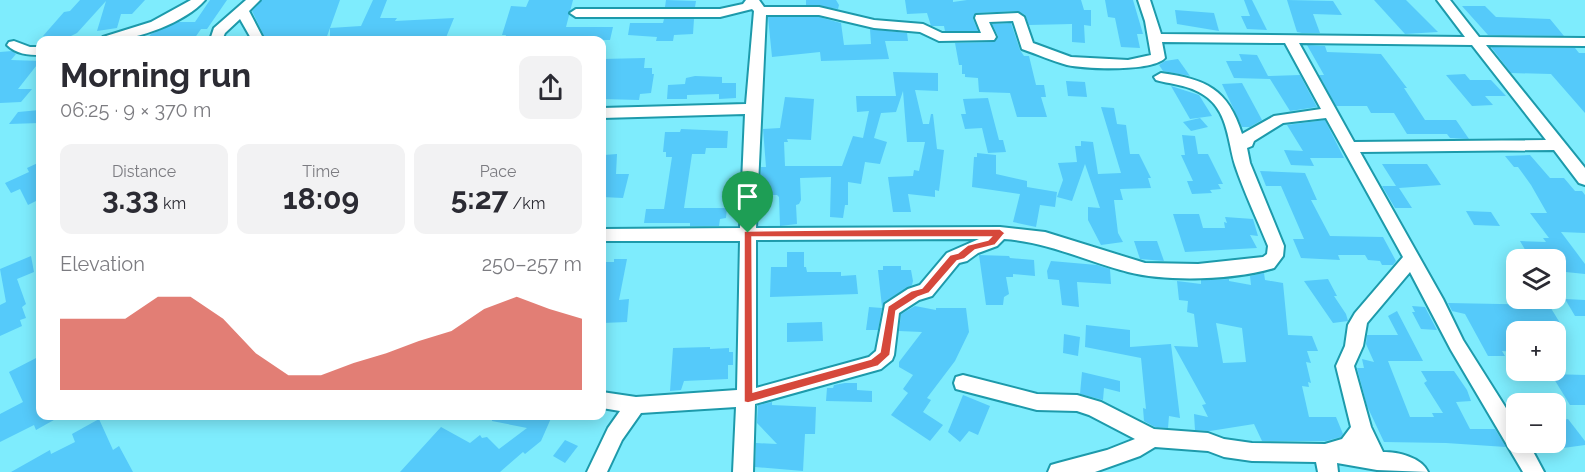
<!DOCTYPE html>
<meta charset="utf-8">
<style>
:root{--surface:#fff;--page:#f2f2f3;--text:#2b2b33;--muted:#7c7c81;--accent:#d6483b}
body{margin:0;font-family:Raleway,sans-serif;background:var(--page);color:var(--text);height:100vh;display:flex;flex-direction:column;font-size:22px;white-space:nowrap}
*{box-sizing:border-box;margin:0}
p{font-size:20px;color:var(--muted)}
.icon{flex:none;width:33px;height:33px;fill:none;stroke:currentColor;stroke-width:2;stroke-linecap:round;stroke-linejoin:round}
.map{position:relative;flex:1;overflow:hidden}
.sheet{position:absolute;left:36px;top:36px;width:570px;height:384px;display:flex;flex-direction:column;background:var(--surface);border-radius:12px;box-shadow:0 3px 15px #0003}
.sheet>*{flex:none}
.tools{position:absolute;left:1506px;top:249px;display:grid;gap:12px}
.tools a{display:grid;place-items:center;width:60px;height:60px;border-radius:12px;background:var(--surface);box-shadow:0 3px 15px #0003;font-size:30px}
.pin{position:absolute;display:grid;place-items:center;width:51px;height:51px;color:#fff;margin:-62px -26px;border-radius:50% 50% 50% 0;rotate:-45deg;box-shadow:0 0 6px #0007}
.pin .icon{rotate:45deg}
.round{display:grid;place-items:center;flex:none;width:63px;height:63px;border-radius:12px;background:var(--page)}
.headline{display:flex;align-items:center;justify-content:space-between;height:102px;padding:0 24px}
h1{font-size:33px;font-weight:700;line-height:45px}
.stats{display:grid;grid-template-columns:repeat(3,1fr);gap:9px;height:102px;padding:6px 24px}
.stats div{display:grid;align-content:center;border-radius:12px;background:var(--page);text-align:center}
.stats b{font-size:30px;font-weight:700}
.stats small{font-size:16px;font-weight:400}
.stats p{font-size:16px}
.chart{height:168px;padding:12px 24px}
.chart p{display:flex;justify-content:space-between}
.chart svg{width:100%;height:108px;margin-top:6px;fill:var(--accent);opacity:.7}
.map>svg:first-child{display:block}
.building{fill:#55cafa;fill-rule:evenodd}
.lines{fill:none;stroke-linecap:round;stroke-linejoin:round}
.minor-casing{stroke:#1d9aab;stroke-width:4}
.minor{fill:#fff;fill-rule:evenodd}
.route{fill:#d6483b;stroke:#fff;stroke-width:1.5;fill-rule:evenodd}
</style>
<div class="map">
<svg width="1585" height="472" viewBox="0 0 1585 472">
<rect width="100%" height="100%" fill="#7eecfd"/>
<!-- building -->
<g class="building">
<path d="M80,0H145L132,14H121L117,28L97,31L106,1L77,33L71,36H43L64,12L70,11Z"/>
<path d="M210,0H227L207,29H201L194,39L146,40L151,34L178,22H195Z"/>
<path d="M262,0H340L330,28L361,26L373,0H387L380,18H397L395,21L454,18L445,40H389L391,37L330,38V28L326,39L266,40L252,11Z"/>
<path d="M529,0H573L566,27H613L610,40L505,39L506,35H502L511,6L526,7Z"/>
<path d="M666,0L696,1L695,7H665Z"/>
<path d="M806,0H836L839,5L838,9L806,5Z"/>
<path d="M905,0H953V2L967,0H1081L1084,10H1091V26L1084,25L1085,43L1072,42V24L1029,25L1025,15L1018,11L976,13L973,19L978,31H945L944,26H931L927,13L907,14Z"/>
<path d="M1105,0H1133L1143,34H1137L1140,48L1121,47L1115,18L1108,17Z"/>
<path d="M1244,0H1252L1267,30L1247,29L1241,16H1250Z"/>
<path d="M1287,0L1333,1L1342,15L1313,14L1320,33H1302L1297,32Z"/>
<path d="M1374,0H1406L1438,32L1405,34Z"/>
<path d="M1462,6H1485L1496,17L1550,19L1564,36L1488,35Z"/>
<path d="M1175,10L1214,13L1219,31L1177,24Z"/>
<path d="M768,17H819L841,23L844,45L871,44L870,29L907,33L908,41H885L889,59L821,61L820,52L772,57Z"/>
<path d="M664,19H694L693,34L674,35L673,41H656L657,37L628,35L630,23H663Z"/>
<path d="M1011,23L1020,50L1024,56H1029L1036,85H1044L1046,97H1041L1047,117H1017L1010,93L979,92L978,78L965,77V74H962V65H959L955,43L994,42L998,36L992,24Z"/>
<path d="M1307,45L1325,46L1327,52L1381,54L1407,88H1404L1425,120H1456L1469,139L1450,138L1447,134H1407L1394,113H1371L1367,106H1336L1319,75H1324Z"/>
<path d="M1491,47L1575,48L1579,53H1585V113L1551,74L1511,73Z"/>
<path d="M12,51L16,54L11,60L40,61L18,89H32L21,102L0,103V52Z"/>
<path d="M1239,54L1257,55L1268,76L1300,75L1317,107L1290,111L1270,79L1234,78L1226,61H1242Z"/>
<path d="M645,58L644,68H652V74H654L651,93L640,94L639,100L602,99V59Z"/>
<path d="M1178,59L1190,76L1163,71L1159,65L1165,61Z"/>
<path d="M893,72L938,73V91L915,90L923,124H929L931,114H933L937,149L944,150L939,191L935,190V197L908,194L911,212H893L888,177L913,176L914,170L919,171L925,142H907L903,91L896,112L881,113L874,138L887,142L880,164L865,162L861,184L848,182V205H845L843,218L830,217L831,177L800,178L801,200L799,204L796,205L797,224L780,226L779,197L777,195H760L761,167H766L763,129L780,128L785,97L814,99L811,140L787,139L788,142H784L785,166H842L853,136L863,138L869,111L857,112L856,96H896Z"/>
<path d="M1465,74L1470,80H1491L1506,96H1485L1493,105L1472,106L1446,75Z"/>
<path d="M695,76L722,77V83H736V98L719,99V94L687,95V99H667L668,85L685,84L686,78Z"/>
<path d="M1066,81L1085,82L1087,97L1068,96Z"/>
<path d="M1242,83L1262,120L1250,127H1242L1222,84Z"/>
<path d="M1171,86L1199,95L1212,116L1190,119Z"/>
<path d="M988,98L999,140H1003L1006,152L988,153L982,128L965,129L961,114H966L963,99Z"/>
<path d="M1101,107L1114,108L1117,124L1126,125L1130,154H1139L1151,178H1148L1151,188L1120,189L1123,200H1114L1118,233L1123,242L1101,245L1088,220V207L1100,208L1085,164L1072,201L1057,197L1063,180L1058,163L1077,162L1075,146H1081V141L1093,142L1098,174L1121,173Z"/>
<path d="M40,110V123L9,124L18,112Z"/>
<path d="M1200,118L1208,127L1191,131L1183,122Z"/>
<path d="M1325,120L1344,158H1310L1314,166L1291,165L1284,150L1303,151L1287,125Z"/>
<path d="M681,129L728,131L727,148H706L705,154H692L684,208H727L726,218L720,219L719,226H690V223H644L646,209H664L672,157H666V152H663L665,132H680Z"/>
<path d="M1182,135L1195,136L1198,154H1208L1223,184H1218L1221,189L1210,190L1212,193L1192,194L1187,181H1193L1181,155H1185Z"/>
<path d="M977,153L996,155V174L1027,181V187L1057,192L1055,207L1040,205L1036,227L1013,222L1020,194L972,187L974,157H977Z"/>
<path d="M617,154L616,174H629L623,198L602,197V157L604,155Z"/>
<path d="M1530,155L1550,178H1564L1575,191H1582L1585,195V233L1561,232L1585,264V274L1556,271V260H1531L1520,241L1546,242L1543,238H1549L1530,213H1547L1531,185L1518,167H1514L1505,156Z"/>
<path d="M40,162V199L28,205L20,189L11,193L5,183L29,172L27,168Z"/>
<path d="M1382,164H1427L1441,185L1399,188L1412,208H1395L1382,186H1396Z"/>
<path d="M1260,171L1305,173L1317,200H1311L1330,236L1383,237L1396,261L1393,265H1382L1380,261L1368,260L1365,255H1338L1340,260L1301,258L1293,239H1304L1281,186H1266Z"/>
<path d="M1466,211L1491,212L1500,226L1474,225Z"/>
<path d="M1173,214H1199L1203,228H1225L1224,222L1227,223L1225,217L1253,219L1258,236L1250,235L1257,248L1185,252Z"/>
<path d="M1134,241H1157L1164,261L1140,259Z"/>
<path d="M787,252H804V267H806L807,272H841V276L856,275L858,294L770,297L771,267H787Z"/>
<path d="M979,255L1009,256L1010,258L1034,260L1035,276L1013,274V277H1006L1009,294L1004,297L1003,305H986Z"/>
<path d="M31,256L34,272L17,279L26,304L22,307L26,318L20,320L22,326L0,336V305L6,302L0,269Z"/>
<path d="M614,259H627L619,300L629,299L627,322L602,323V262H614Z"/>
<path d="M1051,261L1097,265L1110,269L1111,284L1077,282L1079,307L1062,305L1059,280L1048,279L1047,271Z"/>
<path d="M883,266H901V270H911L913,281L912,285L884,302L882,307L878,270H883Z"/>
<path d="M1264,273L1265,280L1283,283L1288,335L1312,336L1318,351H1307L1311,363L1306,362L1311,383L1308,382L1309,387L1302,386L1309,417H1336L1343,434L1341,437L1326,441H1262L1254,424L1210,431L1195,430L1194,414L1208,417L1202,405L1206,404L1174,346L1198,347L1194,314L1187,312L1188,301L1179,300L1177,281L1201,284V280L1229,279V281L1251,285L1250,276ZM1216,323L1242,328L1246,362L1223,363Z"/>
<path d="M1328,279L1337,296H1334L1346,314L1348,321L1333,323L1304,281Z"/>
<path d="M1565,299L1585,300V316H1575Z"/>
<path d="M1448,303L1549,305L1560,323H1550L1556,332H1507L1516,347V352L1502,351L1505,356H1488L1465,314L1452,311Z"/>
<path d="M915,306L936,310V308H966L969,332L955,361L927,398L931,400L923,412L943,425L930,441L891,415L908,393L903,389L913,375L899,367V362L922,332L899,331L901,314Z"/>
<path d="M1412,306L1425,307L1437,330L1421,329L1412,312H1415Z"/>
<path d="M869,307L882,308L878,330H866Z"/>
<path d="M1397,311L1423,361H1388L1410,417H1434L1432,413H1443L1424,383L1427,381L1421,371H1454L1467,390L1471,401L1456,402L1470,429H1495L1506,447L1446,443L1384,442L1367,406L1357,368H1364L1362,359L1374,362L1366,344L1367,335H1398L1388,316Z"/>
<path d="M822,322L823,341L787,342V323Z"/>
<path d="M1086,325L1130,330V347L1171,344L1180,418L1169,416L1168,428L1155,427L1144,421L1143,408L1146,409L1141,358L1085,347Z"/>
<path d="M1064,334L1080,337L1078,356L1063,353Z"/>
<path d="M710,347V349L729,348V352H733V365H728V379L684,381L681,390L670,391L673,348Z"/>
<path d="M40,356V416H61L36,430L34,425L0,442V414L23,402L9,372Z"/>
<path d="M1082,372L1120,381V392L1104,388L1103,400L1080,394Z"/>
<path d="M1551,374L1585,375V405H1570Z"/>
<path d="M845,383H857V390L872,391V402L826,401L827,388H833L834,385Z"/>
<path d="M963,395L990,406L978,435L969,431L960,442L948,432Z"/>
<path d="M772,402V405L816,407L815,434H805L803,471L755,467L756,443L777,444L757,423L758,405Z"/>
<path d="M492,416H552L541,441L525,454L523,452L500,472H400L441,427L470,443L480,435L482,438L487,437L499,449L527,428L492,421Z"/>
<path d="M99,419L113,450L119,446L133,472H11L50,450L51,454L75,442L72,434Z"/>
<path d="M1568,419L1585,441V445L1556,449V421Z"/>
<path d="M565,440L578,446L565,463L553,456Z"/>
</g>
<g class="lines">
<defs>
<g id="minor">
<path d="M191,0H205C185,23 131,43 101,40L103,37L151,22Z"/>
<path d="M246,0H260L249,11L264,40H252L240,19L225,33L222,40H210L214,28Z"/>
<path d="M746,0H759L764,7H819L874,20L923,24L942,33H981L975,18L976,15L1018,13L1024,17L1033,43L1071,57L1128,60L1151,55L1145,21L1138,0H1150L1161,34L1465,37L1437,0H1450L1479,37L1585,38V46L1486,45L1585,168V185L1579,183L1554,150L1360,152L1443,299L1463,340L1516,424V442H1528L1544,472H1523L1451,350L1410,272L1367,323L1363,346L1354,366L1371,427L1383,452C1398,452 1421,457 1428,472L1377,470L1337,463L1338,472H1318L1316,462L1252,461L1224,457L1208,451L1155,447L1140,456L1095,472H1048L1051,465L1058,463L1107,450L1135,439L1089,415L1077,411L1037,410L956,389L954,383L956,377L963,375L1037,394L1077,395L1101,402L1154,429L1208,433L1224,439L1252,443L1325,444L1342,439L1351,427L1336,366L1345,346L1348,325L1355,313L1403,257L1326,118L1283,123L1254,141L1252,146L1247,148L1250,163L1284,246L1283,256L1274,268C1236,280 1166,282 1128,272C1086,261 1048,242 1004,239L997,246L978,253L967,261L959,263L932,296L919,300L899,313L894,355L892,360L881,369L755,404L753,472H733L736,407L641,413L622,440L607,472H587L608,428L620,411L602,408V392L636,397L737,390L740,241H602V229L740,228L745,114L602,118V108L746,104L754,11L752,9L720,17H576L570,13L576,9H720L743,4ZM766,15H819L874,28L920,32L939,41L994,40L996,37L989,22L1013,21L1022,49C1037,54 1052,61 1067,65C1086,69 1152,72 1165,58L1162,42L1285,43L1321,109L1274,116L1242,134C1228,89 1206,79 1161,73L1154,77L1156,80C1174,85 1192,85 1208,98C1228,114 1228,142 1235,165C1244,192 1257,219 1268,246L1267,254L1263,257L1198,264L1145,263L1045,232L1000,227L756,228ZM1299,43L1472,45L1546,140L1354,142ZM979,239L947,253L920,285L908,289L885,304L876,351L869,357L756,388V240Z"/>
<path d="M14,41L30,47H40V55C28,55 16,54 7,45L9,42Z"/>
</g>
</defs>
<!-- minor casing -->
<use href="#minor" class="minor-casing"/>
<!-- minor -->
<use href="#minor" class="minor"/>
</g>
<!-- route -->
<path class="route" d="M916,229H1000L1005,233L995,245L975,250L964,259L957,261L929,293L918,297L896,311L890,355L878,366L748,403L744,402V231ZM752,237H991L988,240L968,245L958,253L950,255L922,288L911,291L888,306L880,352L871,359L753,392Z"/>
</svg>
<div class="tools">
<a><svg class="icon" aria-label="layers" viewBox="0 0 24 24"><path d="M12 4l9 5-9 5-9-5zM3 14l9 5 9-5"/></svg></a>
<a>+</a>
<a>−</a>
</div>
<div class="pin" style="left:748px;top:233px;background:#1e9e55"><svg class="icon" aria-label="arrive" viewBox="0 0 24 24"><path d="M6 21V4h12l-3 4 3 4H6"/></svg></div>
<section class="sheet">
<div class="headline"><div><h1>Morning run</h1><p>06:25 · 9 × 370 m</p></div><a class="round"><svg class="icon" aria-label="share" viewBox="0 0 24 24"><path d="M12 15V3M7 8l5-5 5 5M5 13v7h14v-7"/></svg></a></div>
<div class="stats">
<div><p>Distance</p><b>3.33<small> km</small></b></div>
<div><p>Time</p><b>18:09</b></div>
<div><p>Pace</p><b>5:27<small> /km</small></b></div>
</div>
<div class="chart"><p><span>Elevation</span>250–257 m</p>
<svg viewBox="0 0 160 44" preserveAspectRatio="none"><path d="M0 44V15L10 15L20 15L30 6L40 6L50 15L60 29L70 38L80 38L90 33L100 29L110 24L120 20L130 11L140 6L150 11L160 15V44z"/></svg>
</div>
</section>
</div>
